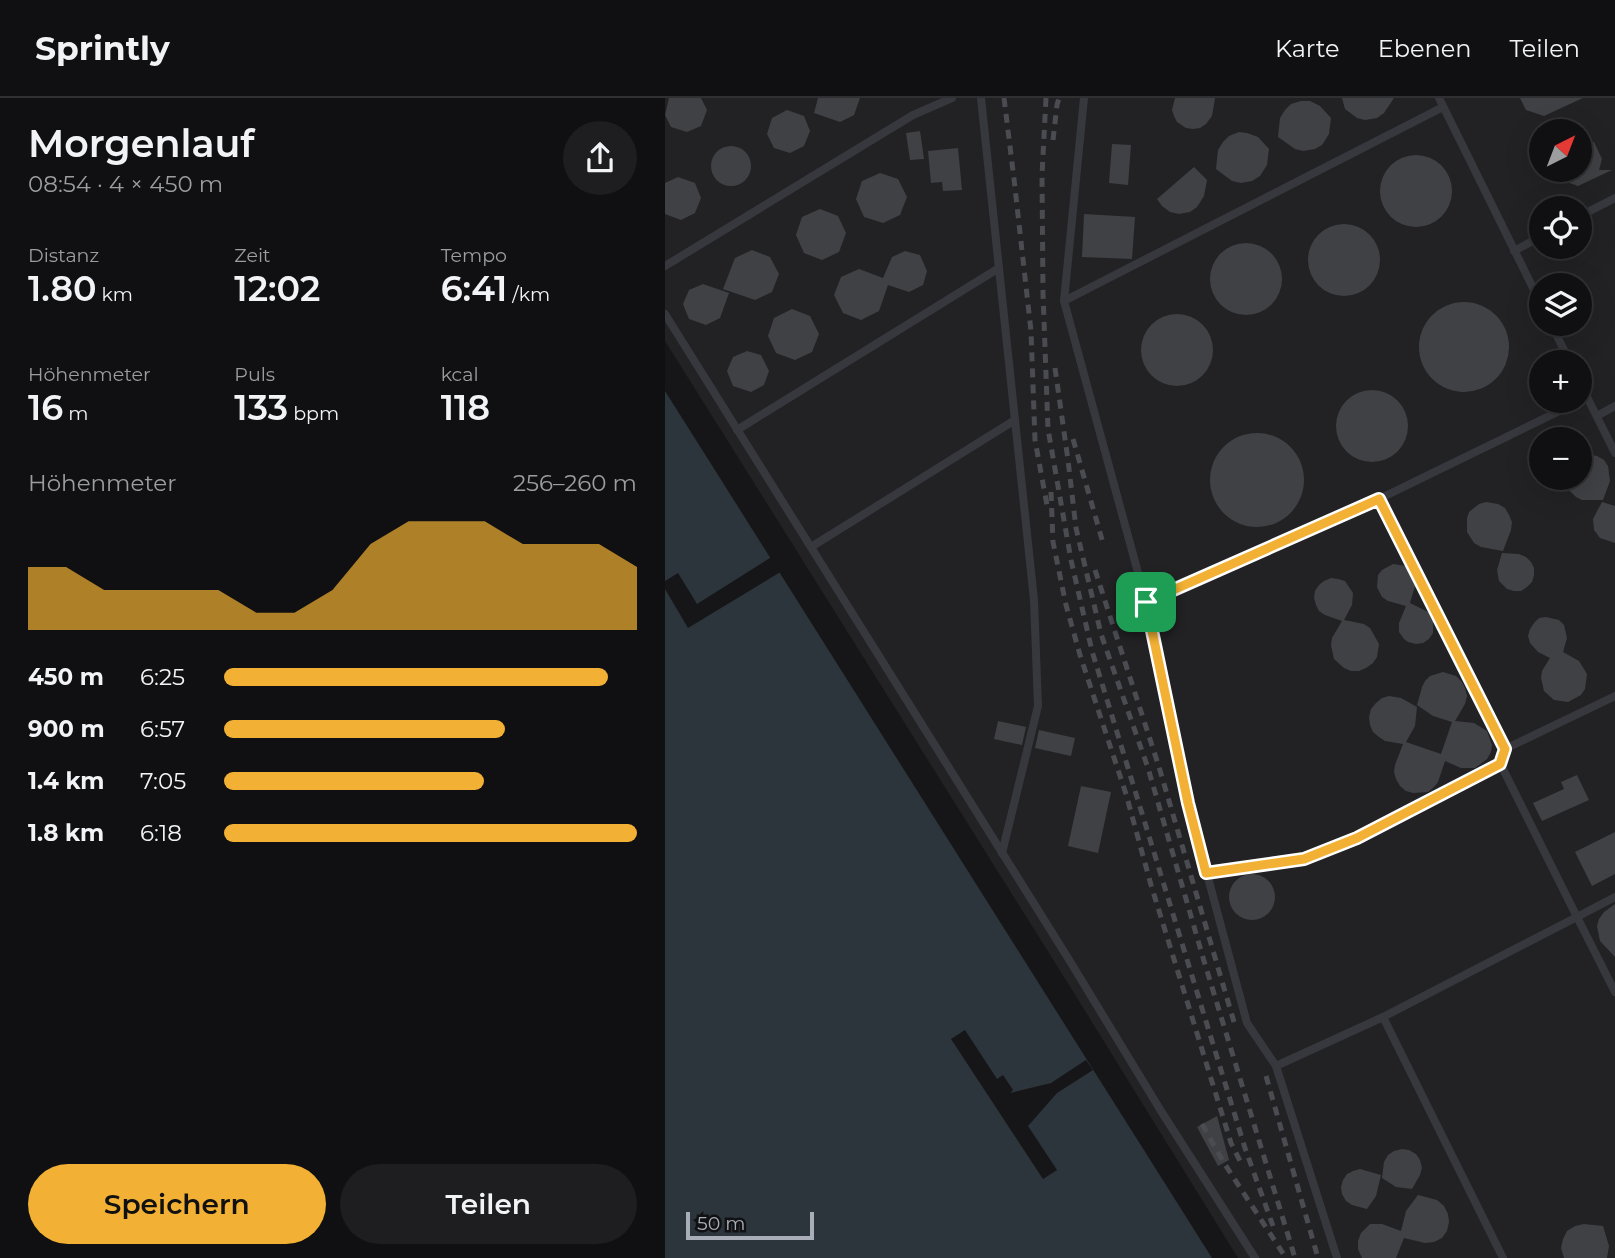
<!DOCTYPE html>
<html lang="de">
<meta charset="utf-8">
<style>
:root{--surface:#101012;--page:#1e1e20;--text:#f1f3f6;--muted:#9c9d9f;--line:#303032;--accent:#f2b134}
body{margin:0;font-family:Montserrat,sans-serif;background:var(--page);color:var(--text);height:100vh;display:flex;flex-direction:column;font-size:26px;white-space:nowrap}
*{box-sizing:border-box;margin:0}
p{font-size:23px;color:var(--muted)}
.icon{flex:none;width:38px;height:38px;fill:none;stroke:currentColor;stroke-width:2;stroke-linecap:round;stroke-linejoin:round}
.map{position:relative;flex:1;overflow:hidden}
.panel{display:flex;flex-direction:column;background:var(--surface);width:665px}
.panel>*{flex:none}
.needle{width:46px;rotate:42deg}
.tools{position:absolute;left:864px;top:21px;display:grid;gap:14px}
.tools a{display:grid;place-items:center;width:63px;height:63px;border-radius:50%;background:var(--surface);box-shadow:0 7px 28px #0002,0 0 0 2px var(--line);font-size:35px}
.scale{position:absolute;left:21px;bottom:18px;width:128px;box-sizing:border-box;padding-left:7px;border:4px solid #a8adb8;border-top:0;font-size:19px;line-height:24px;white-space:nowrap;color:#a8adb8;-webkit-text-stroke:5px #111113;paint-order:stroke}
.pin{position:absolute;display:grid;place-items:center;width:60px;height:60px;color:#fff;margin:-30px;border-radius:14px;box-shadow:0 4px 10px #0006}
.round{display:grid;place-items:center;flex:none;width:74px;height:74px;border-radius:37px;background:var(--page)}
.summary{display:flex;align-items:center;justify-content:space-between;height:119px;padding:0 28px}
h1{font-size:38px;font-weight:600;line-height:52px}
.figures{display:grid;grid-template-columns:repeat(3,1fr);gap:10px;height:119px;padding:7px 28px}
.figures div{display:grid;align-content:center}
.figures b{font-size:35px;font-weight:600}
.figures small{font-size:19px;font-weight:400}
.figures p{font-size:19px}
.chart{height:196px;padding:14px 28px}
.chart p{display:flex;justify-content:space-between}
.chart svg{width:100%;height:126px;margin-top:7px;fill:var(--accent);opacity:.7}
.cta{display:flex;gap:14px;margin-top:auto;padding:14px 28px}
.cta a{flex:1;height:80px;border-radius:42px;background:var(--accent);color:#111;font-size:28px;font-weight:600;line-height:80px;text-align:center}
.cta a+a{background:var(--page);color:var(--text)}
ul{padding:0 28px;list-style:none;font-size:23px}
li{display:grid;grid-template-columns:112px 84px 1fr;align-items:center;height:52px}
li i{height:18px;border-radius:9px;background:var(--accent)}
header{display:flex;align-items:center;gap:42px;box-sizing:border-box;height:98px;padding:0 35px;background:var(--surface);border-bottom:2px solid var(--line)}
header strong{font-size:33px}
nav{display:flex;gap:38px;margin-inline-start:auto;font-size:24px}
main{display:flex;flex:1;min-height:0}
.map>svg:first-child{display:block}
.built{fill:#222225;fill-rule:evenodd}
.water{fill:#2c353c}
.pier{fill:#161618}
.building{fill:#404145}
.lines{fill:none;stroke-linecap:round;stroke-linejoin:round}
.lane{stroke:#37383d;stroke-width:8}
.rail{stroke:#4a4c52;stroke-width:5;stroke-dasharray:9 7;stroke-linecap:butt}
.route-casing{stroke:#fff;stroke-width:14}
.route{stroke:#f2b134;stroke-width:9}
</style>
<header>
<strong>Sprintly</strong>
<nav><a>Karte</a><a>Ebenen</a><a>Teilen</a></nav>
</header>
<main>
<section class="panel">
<div class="summary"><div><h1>Morgenlauf</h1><p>08:54 · 4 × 450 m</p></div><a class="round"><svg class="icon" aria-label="share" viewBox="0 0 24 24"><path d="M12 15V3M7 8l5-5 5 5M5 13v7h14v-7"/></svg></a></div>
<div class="figures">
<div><p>Distanz</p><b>1.80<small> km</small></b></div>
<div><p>Zeit</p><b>12:02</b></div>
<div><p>Tempo</p><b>6:41<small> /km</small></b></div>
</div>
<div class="figures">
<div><p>Höhenmeter</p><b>16<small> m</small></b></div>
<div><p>Puls</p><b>133<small> bpm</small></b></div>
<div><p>kcal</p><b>118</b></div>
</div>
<div class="chart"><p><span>Höhenmeter</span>256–260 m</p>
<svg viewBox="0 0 160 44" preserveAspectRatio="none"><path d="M0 44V22L10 22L20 30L30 30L40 30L50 30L60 38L70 38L80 30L90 14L100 6L110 6L120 6L130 14L140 14L150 14L160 22V44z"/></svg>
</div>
<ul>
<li><b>450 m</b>6:25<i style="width:93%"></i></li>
<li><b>900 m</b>6:57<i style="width:68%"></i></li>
<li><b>1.4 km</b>7:05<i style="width:63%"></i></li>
<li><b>1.8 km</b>6:18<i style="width:100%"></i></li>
</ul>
<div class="cta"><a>Speichern</a><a>Teilen</a></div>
</section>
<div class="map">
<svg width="950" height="1160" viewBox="0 0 950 1160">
<rect width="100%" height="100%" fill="#161618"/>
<!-- built -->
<path class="built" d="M0,0H950V1160H573L404,887L0,243ZM877,33H915V72H877ZM877,110H915V149H877ZM877,187H915V226H877ZM877,264H915V303H877ZM877,341H915V380H877Z"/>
<!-- water -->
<path class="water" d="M0,293L547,1160H0Z"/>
<!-- pier -->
<g class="pier">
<path d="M108,458L117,473L23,530L0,491V483L13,475L32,506Z"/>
<path d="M300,932L332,981L338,977L348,992L345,995L386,985L421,962L428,972L392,995L363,1028L392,1072L378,1081L286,941Z"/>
</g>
<!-- building -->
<g class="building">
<path d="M4,0H36L42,12L36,28L22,34L6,29L0,17Z"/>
<path d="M153,0H195L189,17L175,24L149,15Z"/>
<path d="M510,0H550L547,18L541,26L535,30L528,31L521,30L512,24L509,18L507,12Z"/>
<path d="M677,0H729L719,15L712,20L700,22L692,20L680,11Z"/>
<path d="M855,0H918L879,18L861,12Z"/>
<path d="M636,3H645L655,8L666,20L664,36L657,47L650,51L638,53L630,51L613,39L615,20L620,12L626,6Z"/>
<path d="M122,12L139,18L145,33L139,48L125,55L109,50L102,36L107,20Z"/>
<path d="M255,33L259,61L245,62L241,35Z"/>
<path d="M574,34L582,35L593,39L604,51L602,67L595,78L587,83L576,85L567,83L551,71L553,52L558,44L564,38Z"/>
<path d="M915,39L929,44L937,61L934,72H947L913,88L874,74L875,72H915Z"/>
<path d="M447,46L466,47L463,87L444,85Z"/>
<circle cx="66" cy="68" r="20"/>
<path d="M293,50L297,92L278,93L277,84L266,85L263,53Z"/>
<circle cx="751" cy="93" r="36"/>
<path d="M529,69L542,82L539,98L532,109L525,114L514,116L505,114L497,108L492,101Z"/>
<path d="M215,75L233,81L242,99L235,117L218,125L199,119L191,101L197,83Z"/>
<path d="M13,79L30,85L36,100L30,115L16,122L0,116V85Z"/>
<path d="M155,111L173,118L181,135L174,154L157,162L139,155L131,137L137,119Z"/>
<path d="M419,116L470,119L467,161L417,159Z"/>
<circle cx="679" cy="162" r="36"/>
<circle cx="581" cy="181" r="36"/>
<path d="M87,152L105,159L114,176L107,194L90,202L58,191L70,160Z"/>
<path d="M240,153L255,157L262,173L258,187L244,194L223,187L214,213L196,222L178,215L169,197L176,179L194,171L218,180L227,159Z"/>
<path d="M38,186L64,195L55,220L41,227L24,221L18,206L24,192Z"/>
<circle cx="799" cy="249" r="45"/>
<path d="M127,211L145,218L154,236L147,254L130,262L111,255L103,238L109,220Z"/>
<circle cx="512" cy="252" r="36"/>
<path d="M82,253L96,257L104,273L99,287L86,294L68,288L62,273L68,259Z"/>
<circle cx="707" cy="328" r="36"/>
<circle cx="592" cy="382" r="47"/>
<path d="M915,355L932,358L939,362L943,368L945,383L938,402H917L911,399L901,389L898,380H915Z"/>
<path d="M821,404L833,406L840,410L844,417L847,424L846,432L838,453L816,449L809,445L802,434V420L804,414L814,406Z"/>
<path d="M937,404L950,408V445L935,440L929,432L928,421Z"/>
<path d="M837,455L854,456L861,459L866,464L869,470V477L867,484L862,489L856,493H849L842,491L834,483L832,472Z"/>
<path d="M728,466L741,468L750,488L745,505L763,514L768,523V535L764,541L758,545L751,546L743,544L739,541L734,534V525L741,508L723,503L717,499L712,489L713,477L717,472Z"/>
<path d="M666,480L673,481L680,483L688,495L687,507L679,522L699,526L705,530L714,546L712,559L708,565L701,570L694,573H686L679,570L669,561L666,547L667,540L677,523L660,517L654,513L651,507L649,500L650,493L654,487L659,483Z"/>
<path d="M881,519L894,522L899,527L902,540L898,554L914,563L922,576L920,591L916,597L903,604L889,602L879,593L876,580L877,573L885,560L873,554L865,545L863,538L865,531L869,525L874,520Z"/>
<path d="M778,574L791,578L797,584L800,590L802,598L800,606L790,623L809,625L822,633L827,647L826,654L822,661L810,670H796L780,663L773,684L769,689L763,694L748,695L741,693L735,688L731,681L729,674L730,667L738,646L720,643L714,639L708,634L705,627L704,619L706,611L711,605L717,600L724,598L736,600L752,609L750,628L741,644L776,656L787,624L768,618L752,607L757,589L760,583L765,578Z"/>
<path d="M333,623L361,629L357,647L329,641Z"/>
<path d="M374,632L410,640L406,658L370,650Z"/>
<path d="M912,677L924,702L877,723L868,705L899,691L896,684Z"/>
<path d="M416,688L446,694L433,755L403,748Z"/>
<path d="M950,734V776L927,788L910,754Z"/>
<circle cx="587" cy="799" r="23"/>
<path d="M950,806V859L935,843L932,828L934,821L939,814Z"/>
<path d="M552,1018L564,1062L553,1068L532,1029Z"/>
<path d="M737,1051L744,1052L751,1056L755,1062L757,1070L755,1077L747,1091L731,1089L717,1080L719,1064L723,1057L729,1053Z"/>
<path d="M695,1071L716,1077L711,1098L702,1111L687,1107L681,1103L677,1096L676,1089L678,1082L682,1076L688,1073Z"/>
<path d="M753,1097L772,1102L779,1108L783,1116L784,1124L782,1133L777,1140L769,1144L760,1145L739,1140L731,1160H697L693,1151V1143L696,1135L705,1126H717L736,1133L741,1113Z"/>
<path d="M919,1126L938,1128L944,1148L942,1160H899L896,1150L898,1141L902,1133L910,1128Z"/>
</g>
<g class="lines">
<!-- lane -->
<g class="lane">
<path d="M316,0L369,502L373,608L337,755"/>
<path d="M419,0L399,203L481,504L523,705L582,925L611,968L672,1160"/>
<path d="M774,0L877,208"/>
<path d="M915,118L950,100"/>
<path d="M849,153L877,138"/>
<path d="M0,168L248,17L287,0"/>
<path d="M399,203L778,9"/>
<path d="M0,216L403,860L496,1013L590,1160"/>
<path d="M886,226L905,264"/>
<path d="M915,285L950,355"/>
<path d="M932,318L950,308"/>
<path d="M72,332L334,170"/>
<path d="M714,401L840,651"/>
<path d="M146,449L350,322"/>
<path d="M481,504L714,401L915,303"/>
<path d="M835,665L840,651L950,598"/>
<path d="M541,774L639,761L692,739L835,665L912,819L950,799"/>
<path d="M718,919L912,819L950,894"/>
<path d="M611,968L718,919L838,1160"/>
</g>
<!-- rail -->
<g class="rail">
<path d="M339,0L349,81L366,233L370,342L382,407"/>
<path d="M381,0L377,77L378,195L383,331L406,462L427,553L580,1050L608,1128"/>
<path d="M388,42L392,7L394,0"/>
<path d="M390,270L403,362L411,430L436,536L483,670L539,863L630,1160"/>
<path d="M408,341L438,445"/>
<path d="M386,394L388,444L401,507L415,557L461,696L486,787L566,1045L578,1069"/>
<path d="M430,472L494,669L569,924"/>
<path d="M601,978L653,1160"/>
<path d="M537,1026L559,1065L621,1160"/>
</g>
</g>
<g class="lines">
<defs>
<path id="route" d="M714,401L840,651L835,666L692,740L639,761L541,775L523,705L481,504Z"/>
</defs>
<!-- route casing -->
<use href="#route" class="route-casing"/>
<!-- route -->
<use href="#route" class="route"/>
</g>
</svg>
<div class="tools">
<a><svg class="needle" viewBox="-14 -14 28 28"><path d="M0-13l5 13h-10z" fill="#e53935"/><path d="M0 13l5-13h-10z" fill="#9c9d9f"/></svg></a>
<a><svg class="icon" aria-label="locate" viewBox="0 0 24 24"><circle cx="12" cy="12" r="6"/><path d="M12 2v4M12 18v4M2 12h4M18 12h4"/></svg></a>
<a><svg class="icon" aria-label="layers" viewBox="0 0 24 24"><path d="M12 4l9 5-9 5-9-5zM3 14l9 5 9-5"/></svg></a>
<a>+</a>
<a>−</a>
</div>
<div class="scale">50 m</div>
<div class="pin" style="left:481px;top:504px;background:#1e9e55"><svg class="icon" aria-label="arrive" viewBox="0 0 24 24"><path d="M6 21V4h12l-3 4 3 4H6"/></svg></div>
</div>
</main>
